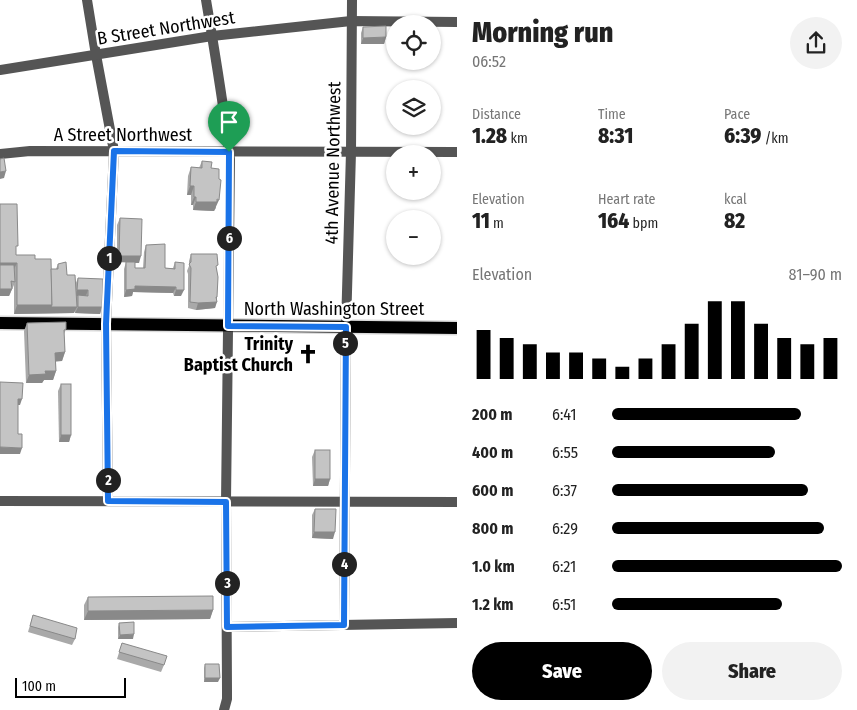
<!DOCTYPE html>
<meta charset="utf-8">
<style>
:root{--surface:#fff;--page:#f2f2f2;--text:#222;--muted:#767676;--accent:#000}
body{margin:0;font-family:"Fira Sans Condensed",sans-serif;background:var(--page);color:var(--text);height:100vh;display:flex;flex-direction:column;font-size:19px;white-space:nowrap}
*{box-sizing:border-box;margin:0}
p{font-size:16px;color:var(--muted)}
.icon{flex:none;width:28px;height:28px;fill:none;stroke:currentColor;stroke-width:2;stroke-linecap:round;stroke-linejoin:round}
.map{position:relative;flex:1;overflow:hidden}
.panel{display:flex;flex-direction:column;background:var(--surface);width:400px}
.panel>*{flex:none}
.controls{position:absolute;left:386px;top:15px;display:grid;gap:10px}
.controls a{display:grid;place-items:center;width:55px;height:55px;border-radius:50%;background:var(--surface);box-shadow:0 1px 4px #0004;font-size:25px}
.scale{position:absolute;left:15px;bottom:12px;width:111px;box-sizing:border-box;padding-left:5px;border:2px solid #000;border-top:0;font-size:14px;line-height:18px;white-space:nowrap;color:#000;-webkit-text-stroke:4px #fff;paint-order:stroke}
.pin{position:absolute;display:grid;place-items:center;width:42px;height:42px;color:#fff;margin:-51px -21px;border-radius:50% 50% 50% 0;rotate:-45deg;box-shadow:0 0 5px #0007}
.pin .icon{rotate:45deg}
.km{position:absolute;width:25px;height:25px;margin:-12px;border-radius:50%;background:#222;color:#fff;font-size:14px;line-height:25px;text-align:center}
.round{display:grid;place-items:center;flex:none;width:52px;height:52px;border-radius:26px;background:var(--page)}
.headline{display:flex;align-items:center;justify-content:space-between;height:85px;padding:0 15px}
h1{font-size:28px;font-weight:800;line-height:38px}
.metrics{display:grid;grid-template-columns:repeat(3,1fr);gap:8px;height:85px;padding:5px 15px}
.metrics div{display:grid;align-content:center}
.metrics b{font-size:21px;font-weight:800}
.metrics small{font-size:14px;font-weight:400}
.metrics p{font-size:14px}
.chart{height:140px;padding:10px 15px}
.chart p{display:flex;justify-content:space-between}
.chart svg{width:100%;height:90px;margin-top:5px;stroke:var(--accent);stroke-width:6}
.primary-button{display:flex;gap:10px;margin-top:auto;padding:10px 15px}
.primary-button a{flex:1;height:58px;border-radius:30px;background:var(--accent);color:#fff;font-size:20px;font-weight:800;line-height:58px;text-align:center}
.primary-button a+a{background:var(--page);color:var(--text)}
ul{padding:0 15px;list-style:none;font-size:16px}
li{display:grid;grid-template-columns:80px 60px 1fr;align-items:center;height:38px}
li i{height:12px;border-radius:6px;background:var(--accent)}
main{display:flex;flex:1;min-height:0}
.map>svg:first-child{display:block}
.lines{fill:none;stroke-linecap:round;stroke-linejoin:round}
.major-casing{stroke:#dbdbdb;stroke-width:15}
.minor{stroke:#555;stroke-width:10}
.major{stroke:#000;stroke-width:12}
.wall{fill:#a9a9a9}
.shaded-wall{fill:#898989}
.building{fill:#c4c4c4;stroke:#898989}
.route-casing{stroke:#fff;stroke-width:10}
.route{stroke:#1a73e8;stroke-width:6}
.labels{text-anchor:middle;stroke-width:5;stroke-linejoin:round;paint-order:stroke}
.street-label{font-size:18px;fill:#000;stroke:#fff}
.poi-label{font-size:18px;font-weight:bold;fill:#000;stroke:#fff;text-anchor:end}
</style>
<main>
<div class="map">
<svg width="457" height="710" viewBox="0 0 457 710">
<rect width="100%" height="100%" fill="#fff"/>
<g class="lines">
<defs>
<path id="major" d="M0,323L457,328"/>
</defs>
<!-- major casing -->
<use href="#major" class="major-casing"/>
<!-- minor -->
<g class="minor">
<path d="M87,0L96,55L114,151L106,324L108,501"/>
<path d="M206,0C215,53 224,106 230,159L226,502L227,690V699L224,710"/>
<path d="M0,70L212,36L351,21L457,22"/>
<path d="M0,154L30,151L457,152"/>
<path d="M0,501L457,502"/>
<path d="M344,625L346,327L351,152L352,0"/>
<path d="M227,627L457,623"/>
</g>
<!-- major -->
<use href="#major" class="major"/>
</g>
<!-- wall -->
<g class="wall">
<path d="M363,27L386,37L384,44H361V33Z"/>
<path d="M202,161L211,168L216,208L214,211L193,210V205H191V195H187L188,176L191,167L199,168Z"/>
<path d="M0,204L16,250V255L35,259L51,269H56L58,264L67,275L75,285L78,278L102,307L100,314L75,313V310L74,313L14,314V285L9,296H0Z"/>
<path d="M120,218L139,263H135V268H143L144,252L146,245L165,268H173L175,262L181,296H174L173,293L133,292L132,296L124,297V269L126,262H117V225Z"/>
<path d="M191,254L217,269V297L215,308L196,310L188,308V274L187,271L189,266V261Z"/>
<path d="M27,323L66,329L64,334L65,352L62,361H56V371L53,380H44L42,383H26L24,331Z"/>
<path d="M61,384L71,435L69,442H59L58,391Z"/>
<path d="M315,450L330,479L328,486H313L312,457Z"/>
<path d="M315,509L333,539L312,538V515Z"/>
<path d="M88,597L213,610L210,619L84,620V605Z"/>
<path d="M33,615L75,639L72,645L28,632Z"/>
<path d="M119,623L133,639H118V627Z"/>
<path d="M122,643L164,665L161,672L117,659Z"/>
<path d="M205,664L218,682H204V668Z"/>
</g>
<!-- shaded-wall -->
<g class="shaded-wall">
<path d="M386,37L384,44H361L363,38Z"/>
<path d="M6,171L4,178L0,179V172Z"/>
<path d="M190,186H194L191,195H187Z"/>
<path d="M194,197H196L193,205H191Z"/>
<path d="M219,200L214,211L193,210L196,202Z"/>
<path d="M119,256H141L139,263L117,262Z"/>
<path d="M0,263H17L13,271L0,272Z"/>
<path d="M135,286L176,287L173,293L133,292L132,296L124,297L126,290Z"/>
<path d="M0,289H12L9,296H0Z"/>
<path d="M77,290H88L86,296H75Z"/>
<path d="M176,290H184L181,296H174Z"/>
<path d="M216,297H217L216,302H217L215,308L196,310L198,303Z"/>
<path d="M17,305H52L77,307L74,313L14,314Z"/>
<path d="M78,307H102L100,314L75,313Z"/>
<path d="M65,352L62,361L52,362L55,353Z"/>
<path d="M45,371H56L53,380H44L42,383H26L29,375Z"/>
<path d="M18,399H22L20,405H15Z"/>
<path d="M61,435H71L69,442H59Z"/>
<path d="M0,447L22,448L20,454H0Z"/>
<path d="M315,479H330L328,486H313Z"/>
<path d="M314,532H335L333,539L312,538Z"/>
<path d="M213,610L210,619L84,620L88,611Z"/>
<path d="M134,634L133,639H118L120,635Z"/>
<path d="M205,678H220L218,682H204Z"/>
</g>
<!-- building -->
<g class="building">
<path d="M386,26V37L363,38V27Z"/>
<path d="M4,158L6,171L0,172V159Z"/>
<path d="M202,161L212,162L211,168L219,169V179L221,180L219,200L217,199V202H196V197H194V186H190L191,167L202,168Z"/>
<path d="M0,204H17L18,246H16V255H35V259H51L52,305H17V263H0Z"/>
<path d="M120,218L142,219L141,256H119Z"/>
<path d="M165,244V268L175,269V262L184,263V290H176V287L135,286V289L126,290V262H135V268H145L146,245Z"/>
<path d="M191,254H217L218,265L216,266L218,277L217,297H216L217,302L198,303L190,302L191,268L189,264L191,262Z"/>
<path d="M66,262L67,275H75L77,307H51L52,305L51,269H58V264Z"/>
<path d="M0,265H14L15,282L11,281L12,289H0Z"/>
<path d="M78,278L103,279L102,307H78V295L88,296V290H77Z"/>
<path d="M66,322V329L64,330L65,352L55,353L56,371H45L46,374L29,375L27,323Z"/>
<path d="M0,382L23,383L22,399H18V434H22V448L0,447Z"/>
<rect x="61" y="384" width="10" height="51"/>
<rect x="315" y="450" width="15" height="29"/>
<path d="M315,509H336L335,532H314Z"/>
<path d="M213,596V610L88,611V597Z"/>
<path d="M33,615L77,628L75,639L30,626Z"/>
<path d="M134,622V634L120,635L119,623Z"/>
<path d="M122,643L167,656L164,665L119,652Z"/>
<path d="M205,664H219L220,678H205Z"/>
</g>
<g class="lines">
<defs>
<path id="route" d="M114,151L229,152L228,326L346,327L344,625L227,627L226,502L108,501L106,324Z"/>
</defs>
<!-- route casing -->
<use href="#route" class="route-casing"/>
<!-- route -->
<use href="#route" class="route"/>
</g>
<!-- icons -->
<defs>
<symbol id="church-bare" viewBox="-9 -9 18 18"><path d="M-1.2-6h2.4v3.5h3.3v2.4h-3.3V6h-2.4V-.1h-3.3v-2.4h3.3Z" fill="#000" stroke="#fff" stroke-width="2.5" paint-order="stroke"/></symbol>
</defs>
<g fill-rule="evenodd">
<use href="#church-bare" x="294" y="340" width="28" height="28"/>
</g>
<g class="labels">
<!-- street labels -->
<g class="street-label">
<text transform="translate(166 28) rotate(-9)" y="6">B Street Northwest</text>
<text x="123" y="141">A Street Northwest</text>
<text transform="translate(333 163) rotate(-89)" y="6">4th Avenue Northwest</text>
<text x="334" y="315">North Washington Street</text>
</g>
<!-- poi labels -->
<g class="poi-label">
<text x="293" y="350">Trinity<tspan x="293" dy="21">Baptist Church</tspan></text>
</g>
</g>
</svg>
<div class="controls">
<a><svg class="icon" aria-label="locate" viewBox="0 0 24 24"><circle cx="12" cy="12" r="6"/><path d="M12 2v4M12 18v4M2 12h4M18 12h4"/></svg></a>
<a><svg class="icon" aria-label="layers" viewBox="0 0 24 24"><path d="M12 4l9 5-9 5-9-5zM3 14l9 5 9-5"/></svg></a>
<a>+</a>
<a>−</a>
</div>
<div class="scale">100 m</div>
<div class="pin" style="left:229px;top:152px;background:#1e9e55"><svg class="icon" aria-label="arrive" viewBox="0 0 24 24"><path d="M6 21V4h12l-3 4 3 4H6"/></svg></div>
<b class="km" style="left:109px;top:258px">1</b>
<b class="km" style="left:108px;top:480px">2</b>
<b class="km" style="left:227px;top:583px">3</b>
<b class="km" style="left:344px;top:564px">4</b>
<b class="km" style="left:345px;top:343px">5</b>
<b class="km" style="left:229px;top:238px">6</b>
</div>
<section class="panel">
<div class="headline"><div><h1>Morning run</h1><p>06:52</p></div><a class="round"><svg class="icon" aria-label="share" viewBox="0 0 24 24"><path d="M12 15V3M7 8l5-5 5 5M5 13v7h14v-7"/></svg></a></div>
<div class="metrics">
<div><p>Distance</p><b>1.28<small> km</small></b></div>
<div><p>Time</p><b>8:31</b></div>
<div><p>Pace</p><b>6:39<small> /km</small></b></div>
</div>
<div class="metrics">
<div><p>Elevation</p><b>11<small> m</small></b></div>
<div><p>Heart rate</p><b>164<small> bpm</small></b></div>
<div><p>kcal</p><b>82</b></div>
</div>
<div class="chart"><p><span>Elevation</span>81–90 m</p>
<svg viewBox="0 0 160 44" preserveAspectRatio="none"><path d="M5 44V20M15 44V24M25 44V27M35 44V31M45 44V31M55 44V34M65 44V38M75 44V34M85 44V27M95 44V17M105 44V6M115 44V6M125 44V17M135 44V24M145 44V27M155 44V24"/></svg>
</div>
<ul>
<li><b>200 m</b>6:41<i style="width:82%"></i></li>
<li><b>400 m</b>6:55<i style="width:71%"></i></li>
<li><b>600 m</b>6:37<i style="width:85%"></i></li>
<li><b>800 m</b>6:29<i style="width:92%"></i></li>
<li><b>1.0 km</b>6:21<i style="width:100%"></i></li>
<li><b>1.2 km</b>6:51<i style="width:74%"></i></li>
</ul>
<div class="primary-button"><a>Save</a><a>Share</a></div>
</section>
</main>
